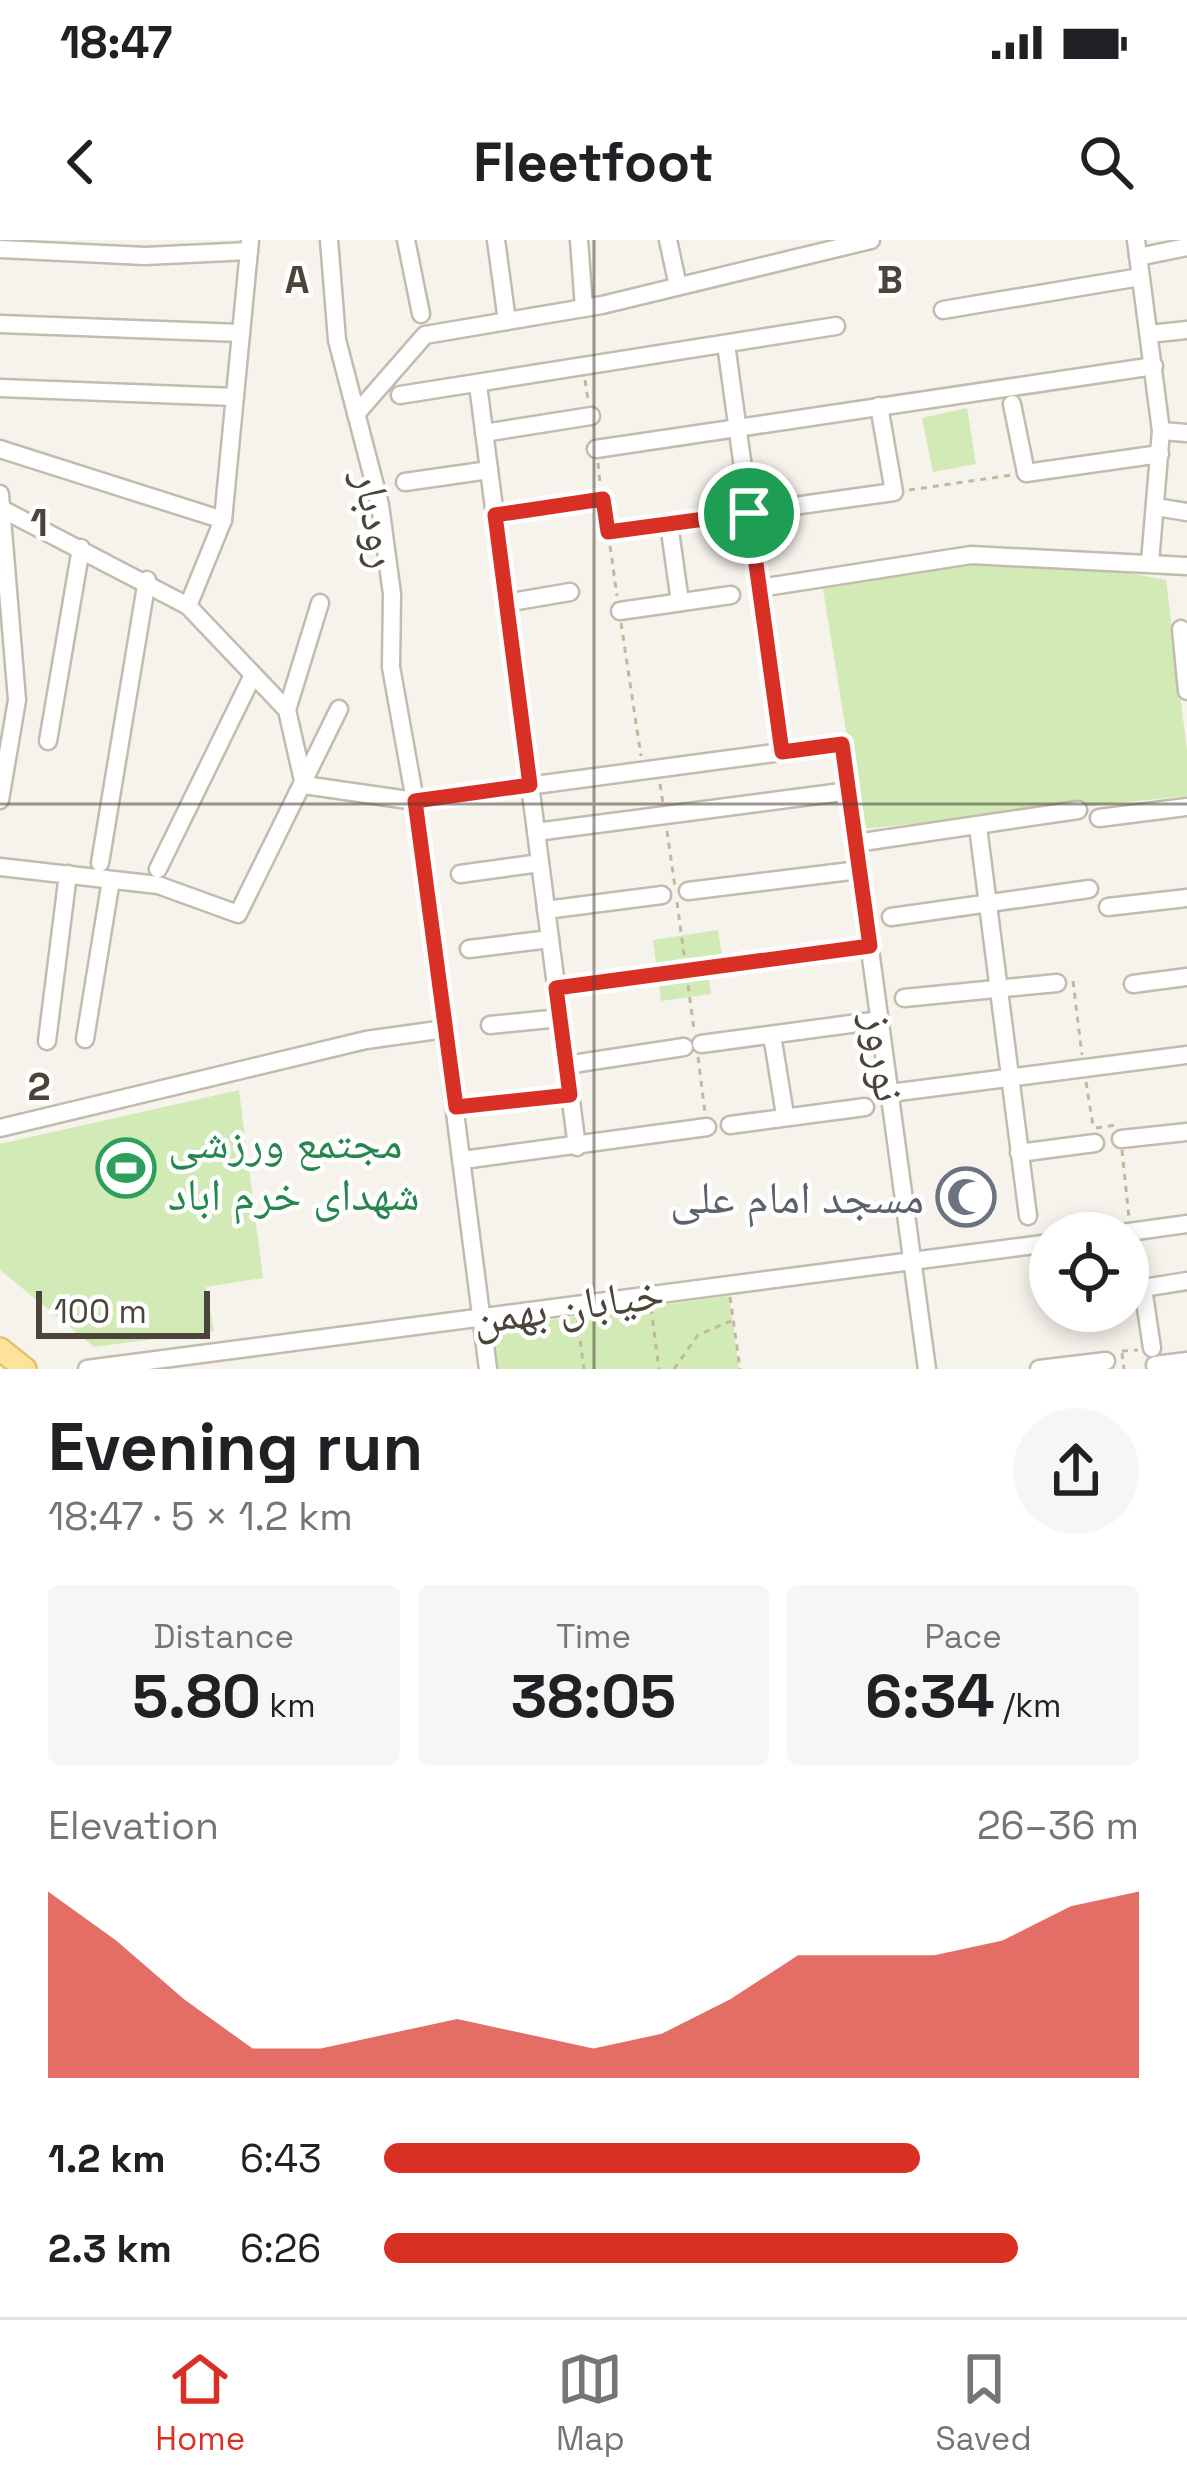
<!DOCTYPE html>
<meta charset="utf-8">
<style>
:root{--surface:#fff;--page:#f6f6f6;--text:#202124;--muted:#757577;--line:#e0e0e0;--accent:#d93025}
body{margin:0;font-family:"Space Grotesk","Noto Naskh Arabic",sans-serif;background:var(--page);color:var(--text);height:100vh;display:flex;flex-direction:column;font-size:45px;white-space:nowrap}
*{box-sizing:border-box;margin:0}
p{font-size:39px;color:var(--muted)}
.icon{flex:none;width:66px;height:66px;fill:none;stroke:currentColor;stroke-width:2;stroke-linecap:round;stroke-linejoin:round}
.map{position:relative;height:1129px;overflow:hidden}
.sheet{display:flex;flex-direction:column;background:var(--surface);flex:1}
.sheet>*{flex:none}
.fabs{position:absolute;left:1029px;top:972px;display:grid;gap:24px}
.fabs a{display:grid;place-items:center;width:120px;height:120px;border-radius:50%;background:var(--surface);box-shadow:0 6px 18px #0003;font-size:60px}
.scale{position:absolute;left:36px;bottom:30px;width:174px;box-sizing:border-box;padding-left:12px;border:6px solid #4b4439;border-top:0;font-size:33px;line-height:42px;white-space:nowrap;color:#4b4439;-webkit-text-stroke:9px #fff;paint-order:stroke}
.pin{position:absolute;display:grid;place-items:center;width:102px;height:102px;color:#fff;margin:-51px;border:6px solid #fff;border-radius:50%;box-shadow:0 3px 12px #0007}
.round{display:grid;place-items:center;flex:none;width:126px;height:126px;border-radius:63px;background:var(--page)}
.headline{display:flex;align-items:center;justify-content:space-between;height:204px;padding:0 48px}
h1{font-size:66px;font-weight:700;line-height:90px}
.figures{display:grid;grid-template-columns:repeat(3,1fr);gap:18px;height:204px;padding:12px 48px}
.figures div{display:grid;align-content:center;border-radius:12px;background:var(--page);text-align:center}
.figures b{font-size:60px;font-weight:700}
.figures small{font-size:33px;font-weight:400}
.figures p{font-size:33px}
.chart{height:336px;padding:24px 48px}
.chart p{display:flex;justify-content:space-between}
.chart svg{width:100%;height:216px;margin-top:12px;fill:var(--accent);opacity:.7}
ul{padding:0 48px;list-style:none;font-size:39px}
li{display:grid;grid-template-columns:192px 144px 1fr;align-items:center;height:90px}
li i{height:30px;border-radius:15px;background:var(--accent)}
.status{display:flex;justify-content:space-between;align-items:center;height:84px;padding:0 60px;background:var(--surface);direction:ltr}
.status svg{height:33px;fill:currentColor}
header{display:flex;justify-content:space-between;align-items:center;height:156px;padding:0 48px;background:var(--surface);font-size:54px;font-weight:700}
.tab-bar{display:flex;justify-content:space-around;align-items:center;height:168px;border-top:3px solid var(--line);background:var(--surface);font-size:33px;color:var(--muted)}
.tab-bar a{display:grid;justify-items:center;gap:6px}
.tab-bar .on{color:var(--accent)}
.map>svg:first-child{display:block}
.green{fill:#d2eab5}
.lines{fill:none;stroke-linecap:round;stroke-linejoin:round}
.minor-casing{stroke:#c2bbae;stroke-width:21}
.major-casing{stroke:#e6c16a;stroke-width:26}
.path{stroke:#c4b79f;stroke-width:3;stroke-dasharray:6 6;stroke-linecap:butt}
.minor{stroke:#fff;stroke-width:16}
.major{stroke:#ffe39c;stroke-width:21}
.route-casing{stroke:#fff;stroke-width:24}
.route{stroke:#d93025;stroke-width:15}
.grid{fill:none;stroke:#4b4439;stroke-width:3;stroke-opacity:0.55}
.labels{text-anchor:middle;stroke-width:9;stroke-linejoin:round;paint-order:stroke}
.street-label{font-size:45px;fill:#4b4439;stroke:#fff}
.leisure-label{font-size:45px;fill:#27864d;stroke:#fff;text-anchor:start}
.worship-label{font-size:45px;fill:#5b616d;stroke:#fff;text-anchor:end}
.grid-label{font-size:39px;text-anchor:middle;font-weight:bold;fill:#4b4439;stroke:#fff;stroke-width:9;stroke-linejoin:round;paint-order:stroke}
</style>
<div class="status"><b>18:47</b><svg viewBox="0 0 49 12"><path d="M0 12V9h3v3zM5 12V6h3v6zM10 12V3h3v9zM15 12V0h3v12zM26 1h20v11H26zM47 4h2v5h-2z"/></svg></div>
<header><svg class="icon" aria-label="back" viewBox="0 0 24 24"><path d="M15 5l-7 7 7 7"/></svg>Fleetfoot<svg class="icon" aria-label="search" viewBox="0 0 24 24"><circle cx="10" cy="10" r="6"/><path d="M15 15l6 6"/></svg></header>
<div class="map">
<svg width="1187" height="1129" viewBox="0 0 1187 1129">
<rect width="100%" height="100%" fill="#f6f3ec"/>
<!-- green -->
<g class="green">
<path d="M967,168L976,224L933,232L922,178Z"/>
<path d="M983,323H1076L1166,340L1187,511V556L862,589L822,343Z"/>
<path d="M718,690L724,729L708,733L711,754L661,761L653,700Z"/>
<path d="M239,850L263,1038L206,1047L214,1091L94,1107L0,1030V904Z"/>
<path d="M729,1056L739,1129H495L490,1088Z"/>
</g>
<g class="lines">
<defs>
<g id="minor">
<path d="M329,0L337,100L380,265L392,354L391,427L415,561L488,1129"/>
<path d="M406,0L421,74"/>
<path d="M496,0L507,81"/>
<path d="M579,0L584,68"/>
<path d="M668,0L678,46"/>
<path d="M1136,0L1161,191L1150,322"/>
<path d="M0,9L145,16L249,11"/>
<path d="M1138,17L1187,7"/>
<path d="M943,70L1140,37"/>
<path d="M0,84L241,93"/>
<path d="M1149,94L1187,90"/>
<path d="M726,104L782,512"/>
<path d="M478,145L577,907"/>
<path d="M0,148L235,157"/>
<path d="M400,155L836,86"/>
<path d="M1012,164L1026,233L1160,214"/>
<path d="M356,174L425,95L602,65L871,0"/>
<path d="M1161,191L1187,193"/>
<path d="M484,193L591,176"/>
<path d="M0,209L223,280"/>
<path d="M596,209L1154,126"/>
<path d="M405,242L489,230"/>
<path d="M0,254L17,460L0,560"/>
<path d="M1156,267L1187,272"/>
<path d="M0,268L188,366L287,470L304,545L415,561L842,504L927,1129"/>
<path d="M495,276L603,259"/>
<path d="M669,284L680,362"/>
<path d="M608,292L894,252L879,166"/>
<path d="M760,348L971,315L1187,326"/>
<path d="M506,363L570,352"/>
<path d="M188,366L223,280L250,0"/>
<path d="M620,371L731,355"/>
<path d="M1181,389L1187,451"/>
<path d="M287,470L320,363"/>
<path d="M48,501L81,308"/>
<path d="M1099,578L1187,567"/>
<path d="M978,587L1028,976"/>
<path d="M536,592L849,551"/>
<path d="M856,603L1078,570"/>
<path d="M100,623L147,340"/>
<path d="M0,627L158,645L238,674L339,469"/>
<path d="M158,629L252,437"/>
<path d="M460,634L540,623"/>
<path d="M688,651L859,630"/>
<path d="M1108,667L1187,658"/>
<path d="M546,670L662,655"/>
<path d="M891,677L1089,649"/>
<path d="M469,709L550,699"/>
<path d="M701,727L870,706"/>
<path d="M1133,744L1187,737"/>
<path d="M556,748L658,733"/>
<path d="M904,758L1057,743"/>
<path d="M490,785L560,778"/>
<path d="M772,795L785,875"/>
<path d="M85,799L111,640"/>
<path d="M47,801L68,634"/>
<path d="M701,804L880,780"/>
<path d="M566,825L684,807"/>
<path d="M890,853L1187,815"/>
<path d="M495,862L570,855"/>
<path d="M730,885L865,867"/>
<path d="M0,888L366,800L445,789"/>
<path d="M1121,899L1187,892"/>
<path d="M1019,913L1095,903"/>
<path d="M463,920L707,887"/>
<path d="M1122,993L1187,984"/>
<path d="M1152,1108L1143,1048L1187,1041"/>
<path d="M1155,1125L1187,1121"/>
<path d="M87,1129L1050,1003"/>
<path d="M1039,1129L1106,1121"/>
</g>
<path id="major" d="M0,1109L25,1129"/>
</defs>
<!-- minor casing -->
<use href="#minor" class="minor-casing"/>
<!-- major casing -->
<use href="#major" class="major-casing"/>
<!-- path -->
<g class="path">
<path d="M585,140L588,160"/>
<path d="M598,223L600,243"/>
<path d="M909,250L1012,235"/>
<path d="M610,306L617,356"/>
<path d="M621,383L641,516"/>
<path d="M660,544L663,564"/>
<path d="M667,591L675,647"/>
<path d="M677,662L694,790"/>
<path d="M1073,741L1082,815"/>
<path d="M698,817L705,873"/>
<path d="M1086,842L1093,886"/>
<path d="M1096,888L1116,885"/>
<path d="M1122,910L1129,978"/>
<path d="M730,1057L740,1129"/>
<path d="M651,1068L659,1129"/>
<path d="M577,1077L584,1129"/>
<path d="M1122,1111L1138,1110"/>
<path d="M1122,1113L1124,1129"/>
<path d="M674,1129L698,1095L731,1081"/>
</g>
<!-- minor -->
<use href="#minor" class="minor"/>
<!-- major -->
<use href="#major" class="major"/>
</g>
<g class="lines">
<defs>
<path id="route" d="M603,259L608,292L749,273L782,512L842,504L870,706L556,748L570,855L456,867L415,561L530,545L495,275Z"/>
</defs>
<!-- route casing -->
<use href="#route" class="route-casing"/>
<!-- route -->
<use href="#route" class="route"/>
</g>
<!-- grid -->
<path class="grid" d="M594,0V1129M0,564H1187"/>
<!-- icons -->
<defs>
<symbol id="stadium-ring" viewBox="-11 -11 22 22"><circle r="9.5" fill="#fff" stroke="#2e9e5b" stroke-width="1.5"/><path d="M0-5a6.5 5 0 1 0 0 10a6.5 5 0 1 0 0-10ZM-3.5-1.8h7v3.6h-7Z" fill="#2e9e5b"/></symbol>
<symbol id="mosque-ring" viewBox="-11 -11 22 22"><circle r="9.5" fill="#fff" stroke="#6b7280" stroke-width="1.5"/><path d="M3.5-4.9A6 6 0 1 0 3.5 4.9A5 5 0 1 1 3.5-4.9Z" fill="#6b7280"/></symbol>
</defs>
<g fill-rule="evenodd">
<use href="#stadium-ring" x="93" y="895" width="66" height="66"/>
<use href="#mosque-ring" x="933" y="924" width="66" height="66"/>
</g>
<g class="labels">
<!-- street labels -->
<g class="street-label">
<text transform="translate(378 279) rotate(80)" y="16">رودبار</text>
<text transform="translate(885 817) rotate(82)" y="16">نوروز</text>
<text transform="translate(568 1065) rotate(-8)" y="16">خیابان بهمن</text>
</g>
<!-- leisure labels -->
<g class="leisure-label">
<text x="168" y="918">مجتمع ورزشی<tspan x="168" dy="52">شهدای خرم اباد</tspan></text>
</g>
<!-- worship labels -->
<g class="worship-label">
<text x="924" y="973">مسجد امام علی</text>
</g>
</g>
<g class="grid-label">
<text x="297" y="53">A</text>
<text x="890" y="53">B</text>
<text x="39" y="296">1</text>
<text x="39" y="860">2</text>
</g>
</svg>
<div class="fabs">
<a><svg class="icon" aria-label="locate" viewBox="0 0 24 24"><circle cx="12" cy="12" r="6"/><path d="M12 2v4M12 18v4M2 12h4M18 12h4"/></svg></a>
</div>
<div class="scale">100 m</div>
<div class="pin" style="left:749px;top:273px;background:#1e9e55"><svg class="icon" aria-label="arrive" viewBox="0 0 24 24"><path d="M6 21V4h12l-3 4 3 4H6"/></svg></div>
</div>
<section class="sheet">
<div class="headline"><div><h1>Evening run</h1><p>18:47 · 5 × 1.2 km</p></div><a class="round"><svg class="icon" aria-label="share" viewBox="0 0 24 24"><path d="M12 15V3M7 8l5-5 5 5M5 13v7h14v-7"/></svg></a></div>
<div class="figures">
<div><p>Distance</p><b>5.80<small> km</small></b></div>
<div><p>Time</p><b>38:05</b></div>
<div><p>Pace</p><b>6:34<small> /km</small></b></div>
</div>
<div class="chart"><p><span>Elevation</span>26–36 m</p>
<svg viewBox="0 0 160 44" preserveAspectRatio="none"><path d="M0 44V6L10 16L20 28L30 38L40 38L50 35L60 32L70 35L80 38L90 35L100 28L110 19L120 19L130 19L140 16L150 9L160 6V44z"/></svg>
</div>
<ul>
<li><b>1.2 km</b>6:43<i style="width:71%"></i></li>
<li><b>2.3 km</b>6:26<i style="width:84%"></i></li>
</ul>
</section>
<nav class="tab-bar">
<a class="on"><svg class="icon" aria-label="home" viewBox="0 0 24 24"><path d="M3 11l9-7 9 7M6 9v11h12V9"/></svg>Home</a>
<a><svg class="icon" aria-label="map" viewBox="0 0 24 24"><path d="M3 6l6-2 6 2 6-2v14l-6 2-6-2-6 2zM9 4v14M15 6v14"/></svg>Map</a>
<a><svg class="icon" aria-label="saved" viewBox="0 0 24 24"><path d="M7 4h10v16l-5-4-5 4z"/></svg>Saved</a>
</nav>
